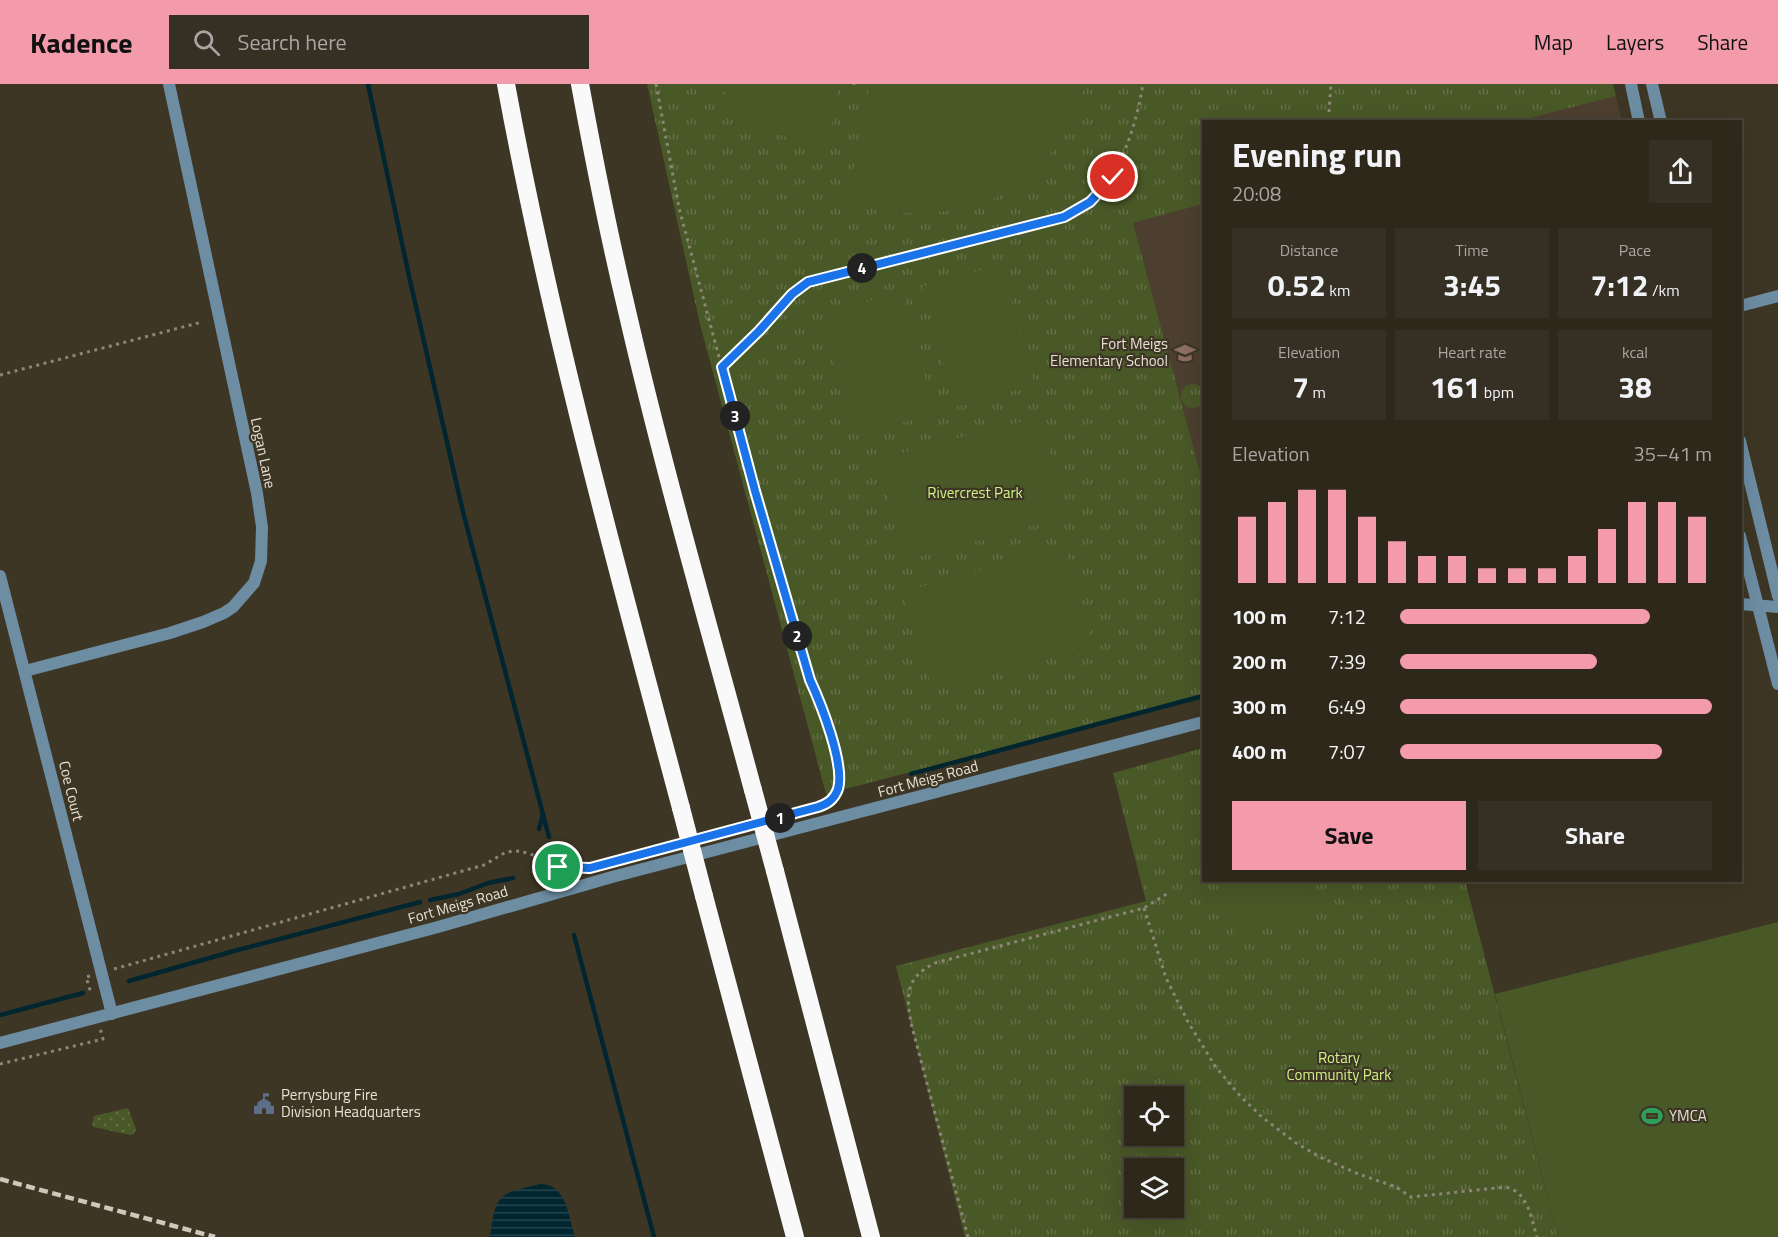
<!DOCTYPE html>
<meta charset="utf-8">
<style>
:root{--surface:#2e281b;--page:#363024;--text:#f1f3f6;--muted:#a7a6a3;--line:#49443a;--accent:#f39aab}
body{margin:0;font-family:"Titillium Web",sans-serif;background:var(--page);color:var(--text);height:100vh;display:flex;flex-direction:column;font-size:22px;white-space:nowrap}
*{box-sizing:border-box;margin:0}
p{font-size:20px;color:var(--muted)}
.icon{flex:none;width:33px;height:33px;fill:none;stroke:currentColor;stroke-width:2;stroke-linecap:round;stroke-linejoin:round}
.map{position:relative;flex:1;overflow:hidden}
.sheet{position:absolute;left:1202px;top:36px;width:540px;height:762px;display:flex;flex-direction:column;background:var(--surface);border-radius:0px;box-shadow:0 6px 24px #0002,0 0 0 2px var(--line)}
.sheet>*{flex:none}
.tools{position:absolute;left:1124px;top:1002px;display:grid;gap:12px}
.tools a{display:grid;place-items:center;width:60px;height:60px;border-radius:0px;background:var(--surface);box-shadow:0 6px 24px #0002,0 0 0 2px var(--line);font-size:30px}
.pin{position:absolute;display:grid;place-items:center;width:51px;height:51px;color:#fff;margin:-26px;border:3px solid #fff;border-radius:50%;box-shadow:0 2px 6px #0007}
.km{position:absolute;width:30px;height:30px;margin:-15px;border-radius:50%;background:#222;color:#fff;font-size:16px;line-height:30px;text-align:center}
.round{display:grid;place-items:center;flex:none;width:63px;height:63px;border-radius:0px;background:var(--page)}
.head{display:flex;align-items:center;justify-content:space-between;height:102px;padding:0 30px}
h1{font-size:33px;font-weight:700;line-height:45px}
.metrics{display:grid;grid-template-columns:repeat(3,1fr);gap:9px;height:102px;padding:6px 30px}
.metrics div{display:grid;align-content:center;border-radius:0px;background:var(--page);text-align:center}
.metrics b{font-size:30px;font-weight:700}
.metrics small{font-size:16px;font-weight:400}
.metrics p{font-size:16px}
.chart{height:168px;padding:12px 30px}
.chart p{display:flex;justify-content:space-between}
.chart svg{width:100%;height:108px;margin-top:6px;stroke:var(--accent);stroke-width:6}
.action{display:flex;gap:12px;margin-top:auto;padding:12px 30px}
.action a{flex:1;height:69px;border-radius:0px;background:var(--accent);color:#111;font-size:24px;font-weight:700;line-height:69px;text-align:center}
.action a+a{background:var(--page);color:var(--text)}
ul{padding:0 30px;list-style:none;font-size:20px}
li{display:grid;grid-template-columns:96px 72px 1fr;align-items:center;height:45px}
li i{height:15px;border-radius:8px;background:var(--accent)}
header{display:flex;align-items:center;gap:36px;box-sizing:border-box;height:84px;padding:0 30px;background:var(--accent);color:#111}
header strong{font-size:28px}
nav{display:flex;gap:33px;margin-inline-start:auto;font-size:21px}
.search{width:420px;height:54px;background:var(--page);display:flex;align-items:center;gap:15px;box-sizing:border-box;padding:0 21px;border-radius:0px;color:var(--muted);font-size:22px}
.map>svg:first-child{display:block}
.education{fill:#4c3f30}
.grass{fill:url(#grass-dots)}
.park{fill:url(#park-tufts);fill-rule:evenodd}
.pitch{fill:#495827}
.water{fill:url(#water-rules)}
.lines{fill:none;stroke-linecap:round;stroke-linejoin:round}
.stream{stroke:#01262f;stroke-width:4.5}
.path{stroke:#8d8678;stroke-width:3;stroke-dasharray:3 4.5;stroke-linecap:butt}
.minor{stroke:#6d8da3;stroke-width:12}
.tertiary{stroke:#6d8da3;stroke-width:12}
.motorway{stroke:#f9f9f9;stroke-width:18}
.rail{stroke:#cec8bc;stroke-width:4.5;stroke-dasharray:9 4.5;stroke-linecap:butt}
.motorway-bridge{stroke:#f9f9f9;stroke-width:18}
.route-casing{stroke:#fff;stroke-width:12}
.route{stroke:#1a73e8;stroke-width:8}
.labels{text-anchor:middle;stroke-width:4.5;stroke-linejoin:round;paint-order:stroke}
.poi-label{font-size:15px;fill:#e6e0d5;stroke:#3e3624;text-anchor:start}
.street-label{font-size:15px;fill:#e6e0d5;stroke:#3e3624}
.park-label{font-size:15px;fill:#cef186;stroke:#3e3624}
</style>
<header>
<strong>Kadence</strong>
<div class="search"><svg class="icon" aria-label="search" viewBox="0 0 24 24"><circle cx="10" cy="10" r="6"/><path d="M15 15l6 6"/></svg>Search here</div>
<nav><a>Map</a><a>Layers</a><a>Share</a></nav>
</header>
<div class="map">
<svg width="1778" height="1153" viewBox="0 0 1778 1153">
<defs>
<pattern id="grass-dots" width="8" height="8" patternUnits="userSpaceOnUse" patternTransform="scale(1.5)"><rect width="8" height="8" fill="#495827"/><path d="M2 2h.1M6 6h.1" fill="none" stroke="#637045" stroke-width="1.8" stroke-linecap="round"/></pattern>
<pattern id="park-tufts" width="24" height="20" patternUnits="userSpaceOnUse" patternTransform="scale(1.5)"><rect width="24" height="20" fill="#495827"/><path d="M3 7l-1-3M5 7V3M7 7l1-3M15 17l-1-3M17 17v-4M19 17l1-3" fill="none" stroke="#637045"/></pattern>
<pattern id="water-rules" width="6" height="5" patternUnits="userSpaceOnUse" patternTransform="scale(1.5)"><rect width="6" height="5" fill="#01262f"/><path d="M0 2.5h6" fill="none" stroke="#26454c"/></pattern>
</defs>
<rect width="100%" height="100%" fill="#3e3624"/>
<!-- education -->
<g class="education">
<path d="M1616,12L1622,37H1518Z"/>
<path d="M1203,120V399L1133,139Z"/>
</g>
<!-- grass -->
<path class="grass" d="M128,1024L136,1045L134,1050L130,1051L94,1043L92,1040L94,1032Z"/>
<!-- park -->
<g class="park">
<path d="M647,0H1613L1616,12L1518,37L1203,38V120L1133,139L1203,399V612L826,710L700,240Z"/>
<circle cx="1193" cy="312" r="12"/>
<path d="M1203,664V796L1465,797L1558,1153H965L896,882L1146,817L1113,689ZM1134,1012H1173V1052H1134ZM1134,1084H1173V1124H1134Z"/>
</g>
<!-- pitch -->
<g class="pitch">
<path d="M717,0H838L828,62C779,57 748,38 717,0Z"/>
<path d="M870,0H1085C1081,18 1072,35 1063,51C1053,66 1043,83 1029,94C995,121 948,130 906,129C886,129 866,123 847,118Z"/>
<path d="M1001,180L1035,301L955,323L922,203Z"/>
<path d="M902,208L935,330L854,351L822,230Z"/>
<path d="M1039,333L1066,433L905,476L879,375Z"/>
<path d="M1063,461L1092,559L933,607L903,508Z"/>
<path d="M1221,797H1309L1317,829L1234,850Z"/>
<path d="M1778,838V1153H1558L1495,910Z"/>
</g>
<!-- water -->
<path class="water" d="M540,1100C566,1099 569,1133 575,1153H490C496,1109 498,1110 540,1100Z"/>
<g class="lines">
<!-- stream -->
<g class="stream">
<path d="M368,0L409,192L463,428L549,753"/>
<path d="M911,690L1203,612"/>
<path d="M539,745L543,730"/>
<path d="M430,816L459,810L488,799L513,794"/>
<path d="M574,851L654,1153"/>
<path d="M129,897L234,867L420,818"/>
<path d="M0,931L83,909"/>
</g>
<!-- path -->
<g class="path">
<path d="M656,0L679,124L755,407L810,596C821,621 849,686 835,711C831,719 824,721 816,724"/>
<path d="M854,1V0"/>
<path d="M1329,28L1331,0"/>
<path d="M722,283L759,247L792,210L809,198L1064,133C1116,109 1134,52 1143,0"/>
<path d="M0,291L202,238"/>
<path d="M1144,824L1166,894L1188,938L1215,982L1241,1013L1262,1033L1296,1059L1320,1073L1356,1089L1396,1103L1411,1113L1505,1103C1528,1107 1531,1134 1537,1153"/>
<path d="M114,885L484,781L506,768L520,767L543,774L559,783L590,784"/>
<path d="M90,892L86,893L91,909"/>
<path d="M0,980L103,955L100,944"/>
<path d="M968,1153L912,943C906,914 904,894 935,879L1144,824L1170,808"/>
</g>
<!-- minor -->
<g class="minor">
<path d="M1740,222L1778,212"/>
<path d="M0,492L112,930"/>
<path d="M25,587L170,549L203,538L224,529L233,523L254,499L261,477L262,443L257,409L169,0"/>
</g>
<!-- tertiary -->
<g class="tertiary">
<path d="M1631,0L1639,38"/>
<path d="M1652,0L1661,38"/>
<path d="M1740,357L1778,512"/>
<path d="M1740,452L1778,600"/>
<path d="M1740,520L1778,523"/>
<path d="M0,959L438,843L612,793L1203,638"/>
</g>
<!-- motorway -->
<g class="motorway">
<path d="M506,0C551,245 617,484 681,724"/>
<path d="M580,0C594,76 609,152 627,227C664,388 710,546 753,706"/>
<path d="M775,787L871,1153"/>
<path d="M704,812L795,1153"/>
</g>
<!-- rail -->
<path class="rail" d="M0,1095L215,1153"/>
<!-- motorway-bridge -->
<g class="motorway-bridge">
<path d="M753,706L775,787"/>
<path d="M681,724L704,812"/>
</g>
</g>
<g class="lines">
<defs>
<path id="route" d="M558,783L590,784L818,723C827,720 834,716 838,705C845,680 821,620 810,596L755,407L722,283L759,247L792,210L808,198L1064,133L1090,118L1113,93"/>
</defs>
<!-- route casing -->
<use href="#route" class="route-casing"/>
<!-- route -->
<use href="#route" class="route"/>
</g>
<!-- icons -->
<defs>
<symbol id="school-bare" viewBox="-9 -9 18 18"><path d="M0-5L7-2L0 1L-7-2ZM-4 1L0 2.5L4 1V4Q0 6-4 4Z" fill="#8d6e63" stroke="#3e3624" stroke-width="2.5" paint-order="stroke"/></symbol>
<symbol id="civic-bare" viewBox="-9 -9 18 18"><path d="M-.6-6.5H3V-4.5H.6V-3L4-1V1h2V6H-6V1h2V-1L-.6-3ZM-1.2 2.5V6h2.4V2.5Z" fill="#5c6f8a" stroke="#3e3624" stroke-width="2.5" paint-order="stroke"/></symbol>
<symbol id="stadium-bare" viewBox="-9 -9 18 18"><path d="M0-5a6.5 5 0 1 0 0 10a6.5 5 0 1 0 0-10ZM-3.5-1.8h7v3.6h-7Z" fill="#2e9e5b" stroke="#3e3624" stroke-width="2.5" paint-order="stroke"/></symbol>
</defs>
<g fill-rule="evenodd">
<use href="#school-bare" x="1170" y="254" width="30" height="30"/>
<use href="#civic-bare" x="249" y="1005" width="30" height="30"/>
<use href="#stadium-bare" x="1637" y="1017" width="30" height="30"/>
</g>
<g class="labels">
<!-- poi labels -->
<g class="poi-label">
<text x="1168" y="265" text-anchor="end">Fort Meigs<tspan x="1168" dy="17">Elementary School</tspan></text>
<text x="281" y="1016">Perrysburg Fire<tspan x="281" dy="17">Division Headquarters</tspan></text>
<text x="1669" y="1037">YMCA</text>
</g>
<!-- street labels -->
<g class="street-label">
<text transform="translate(263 369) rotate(78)" y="5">Logan Lane</text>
<text transform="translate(928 695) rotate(-15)" y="5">Fort Meigs Road</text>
<text transform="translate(71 707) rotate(76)" y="5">Coe Court</text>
<text transform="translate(458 821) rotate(-16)" y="5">Fort Meigs Road</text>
</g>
<!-- park labels -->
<g class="park-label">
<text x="975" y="414">Rivercrest Park</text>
<text x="1339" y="979">Rotary<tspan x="1339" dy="17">Community Park</tspan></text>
</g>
</g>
</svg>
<div class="tools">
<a><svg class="icon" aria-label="locate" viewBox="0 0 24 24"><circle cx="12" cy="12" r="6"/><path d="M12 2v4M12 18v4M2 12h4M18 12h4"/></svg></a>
<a><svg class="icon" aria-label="layers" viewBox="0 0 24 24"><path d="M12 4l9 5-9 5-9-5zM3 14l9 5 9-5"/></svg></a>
</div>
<div class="pin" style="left:558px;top:783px;background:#1e9e55"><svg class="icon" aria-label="arrive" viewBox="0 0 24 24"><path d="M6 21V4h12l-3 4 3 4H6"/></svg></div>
<div class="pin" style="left:1113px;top:93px;background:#d93025"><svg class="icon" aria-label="check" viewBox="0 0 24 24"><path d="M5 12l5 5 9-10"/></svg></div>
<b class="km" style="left:780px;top:734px">1</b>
<b class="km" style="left:797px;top:552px">2</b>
<b class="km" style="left:735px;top:332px">3</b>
<b class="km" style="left:862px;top:184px">4</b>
<section class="sheet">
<div class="head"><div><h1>Evening run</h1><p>20:08</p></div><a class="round"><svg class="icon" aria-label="share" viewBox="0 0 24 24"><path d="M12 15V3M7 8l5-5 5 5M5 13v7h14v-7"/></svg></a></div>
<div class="metrics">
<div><p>Distance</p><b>0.52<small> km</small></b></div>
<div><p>Time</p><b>3:45</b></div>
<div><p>Pace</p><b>7:12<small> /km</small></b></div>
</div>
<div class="metrics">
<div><p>Elevation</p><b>7<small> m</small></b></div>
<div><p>Heart rate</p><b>161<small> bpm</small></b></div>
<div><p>kcal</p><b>38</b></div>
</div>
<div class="chart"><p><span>Elevation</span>35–41 m</p>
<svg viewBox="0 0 160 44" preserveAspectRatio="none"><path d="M5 44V17M15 44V11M25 44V6M35 44V6M45 44V17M55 44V27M65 44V33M75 44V33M85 44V38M95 44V38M105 44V38M115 44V33M125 44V22M135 44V11M145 44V11M155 44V17"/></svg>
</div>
<ul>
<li><b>100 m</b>7:12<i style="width:80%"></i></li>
<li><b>200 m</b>7:39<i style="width:63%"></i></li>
<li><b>300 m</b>6:49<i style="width:100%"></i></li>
<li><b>400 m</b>7:07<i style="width:84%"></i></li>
</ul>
<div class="action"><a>Save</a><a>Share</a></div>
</section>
</div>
